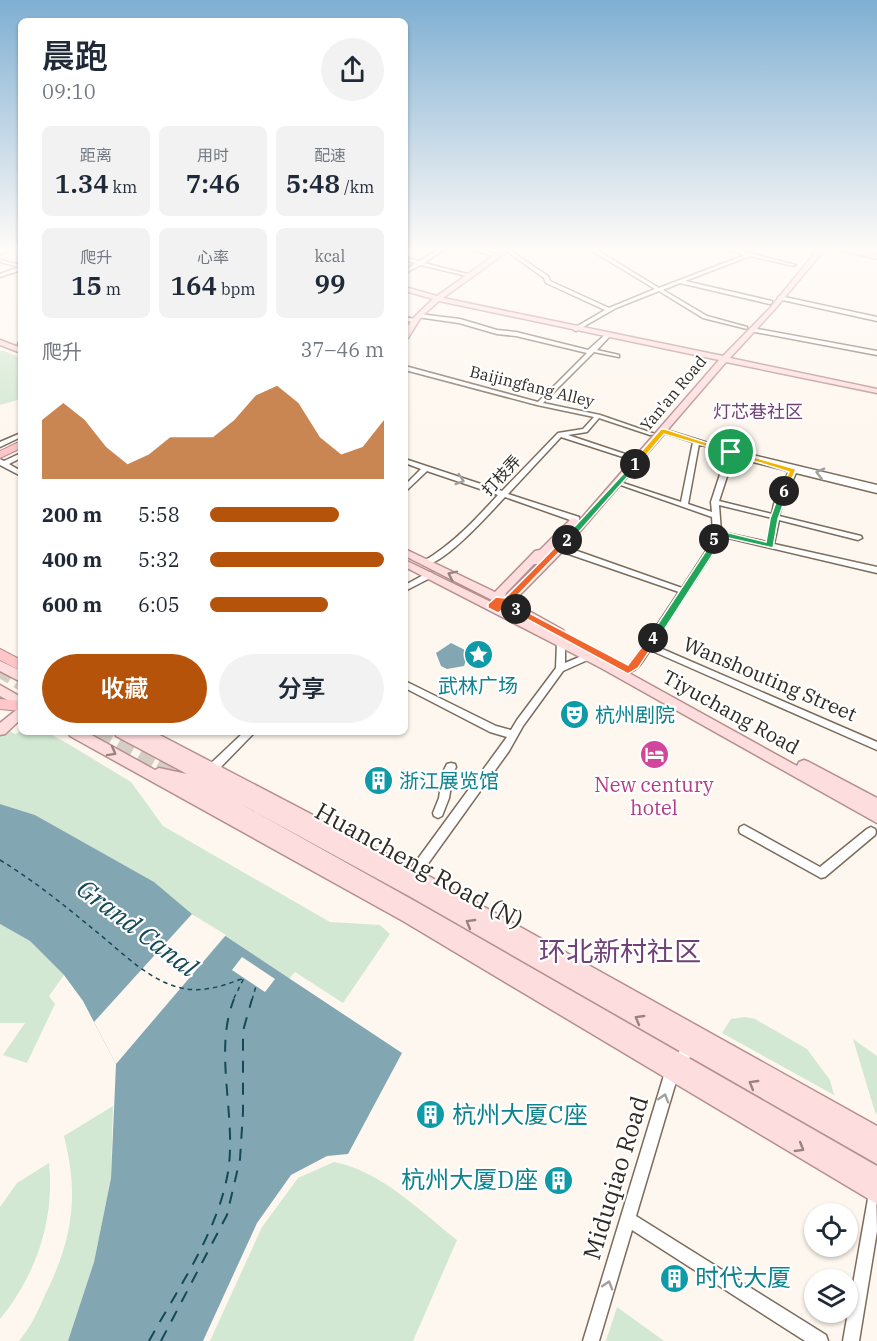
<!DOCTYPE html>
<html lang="zh">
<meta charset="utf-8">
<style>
:root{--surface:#fff;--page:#f2f2f3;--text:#1f2937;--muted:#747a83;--accent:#b45309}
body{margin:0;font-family:"IBM Plex Serif","Noto Sans SC",serif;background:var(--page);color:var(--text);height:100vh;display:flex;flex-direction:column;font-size:22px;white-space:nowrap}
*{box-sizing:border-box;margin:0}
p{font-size:20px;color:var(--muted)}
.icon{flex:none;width:33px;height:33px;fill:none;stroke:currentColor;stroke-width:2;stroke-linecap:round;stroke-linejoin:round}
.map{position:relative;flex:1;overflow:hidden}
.sheet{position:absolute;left:18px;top:18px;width:390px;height:717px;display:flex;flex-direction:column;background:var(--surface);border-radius:9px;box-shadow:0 2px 4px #0004}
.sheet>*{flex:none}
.controls{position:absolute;left:804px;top:1203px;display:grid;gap:12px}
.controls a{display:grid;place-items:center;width:54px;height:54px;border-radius:50%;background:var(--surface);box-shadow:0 2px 4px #0004;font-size:30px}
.pin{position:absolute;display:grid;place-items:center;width:51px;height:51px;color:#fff;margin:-26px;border:3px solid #fff;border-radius:50%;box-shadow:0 2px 6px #0007}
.km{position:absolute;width:30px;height:30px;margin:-15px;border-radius:50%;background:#222;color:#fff;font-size:16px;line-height:30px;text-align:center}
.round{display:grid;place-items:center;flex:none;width:63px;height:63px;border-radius:32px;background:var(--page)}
.head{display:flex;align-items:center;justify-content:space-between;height:102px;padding:0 24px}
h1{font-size:33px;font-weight:600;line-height:45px}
.metrics{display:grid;grid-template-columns:repeat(3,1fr);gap:9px;height:102px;padding:6px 24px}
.metrics div{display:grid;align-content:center;border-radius:9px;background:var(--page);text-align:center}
.metrics b{font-size:26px;font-weight:600}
.metrics small{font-size:16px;font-weight:400}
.metrics p{font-size:16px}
.chart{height:168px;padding:12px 24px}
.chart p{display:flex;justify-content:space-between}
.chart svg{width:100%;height:108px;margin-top:6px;fill:var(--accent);opacity:.7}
.primary-button{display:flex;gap:12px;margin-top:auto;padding:12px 24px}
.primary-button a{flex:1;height:69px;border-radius:36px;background:var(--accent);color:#fff;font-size:24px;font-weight:600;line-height:69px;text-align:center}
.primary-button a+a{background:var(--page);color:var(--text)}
ul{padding:0 24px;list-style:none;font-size:20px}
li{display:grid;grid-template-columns:96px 72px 1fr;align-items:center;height:45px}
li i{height:15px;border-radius:8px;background:var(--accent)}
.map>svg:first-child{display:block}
.green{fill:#d2e8d2}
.water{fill:#82a7b2}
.pier{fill:#fef7ef}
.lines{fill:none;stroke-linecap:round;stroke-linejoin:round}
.ferry-far1{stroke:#144a57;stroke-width:1.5;stroke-dasharray:4.5 4;stroke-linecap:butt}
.ferry{stroke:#144a57;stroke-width:2;stroke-dasharray:12 10;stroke-linecap:butt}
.highway-tunnel-far1{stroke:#d5cec6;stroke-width:13;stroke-dasharray:13 7;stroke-linecap:butt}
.highway-tunnel{stroke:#d5cec6;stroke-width:16;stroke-dasharray:16 8;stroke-linecap:butt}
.minor-casing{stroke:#7b6c5c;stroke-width:3}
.major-casing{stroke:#b68f8e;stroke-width:3}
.highway-casing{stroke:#b68f8e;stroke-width:2}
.minor{fill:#fff;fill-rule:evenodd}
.major{fill:#feddde;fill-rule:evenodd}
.highway{fill:#fec6c8;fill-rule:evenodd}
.oneway{stroke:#a29f9c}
.oneway2{stroke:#978480}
.split-1{fill:#f5b400;stroke:#fff;stroke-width:1.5}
.split-2{fill:#22a559;stroke:#fff;stroke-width:1.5}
.split-3{fill:#f0652b;stroke:#fff;stroke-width:1.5}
.split-4{fill:#f0652b;stroke:#fff;stroke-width:1.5}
.split-5{fill:#22a559;stroke:#fff;stroke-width:1.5}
.split-6{fill:#22a559;stroke:#fff;stroke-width:1.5}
.split-7{fill:#f5b400;stroke:#fff;stroke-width:1.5}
.labels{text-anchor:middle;stroke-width:4.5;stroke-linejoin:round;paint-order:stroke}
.far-street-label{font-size:16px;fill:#302a23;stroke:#fff}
.far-quarter-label{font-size:18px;fill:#6f4176;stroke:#fff}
.street-label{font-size:20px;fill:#302a23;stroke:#fff}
.culture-label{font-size:20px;fill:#0d838f;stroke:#fff;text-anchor:start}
.hotel-label{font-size:20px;fill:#b23c85;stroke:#fff}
.near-street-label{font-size:24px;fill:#302a23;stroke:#fff}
.near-culture-label{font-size:24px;fill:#0d838f;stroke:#fff;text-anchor:start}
.near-water-label{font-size:26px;font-style:italic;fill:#144a57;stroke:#fff}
.near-quarter-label{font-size:27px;fill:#6f4176;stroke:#fff}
</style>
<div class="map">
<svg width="877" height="1341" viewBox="0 0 877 1341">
<rect width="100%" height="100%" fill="#fef7ef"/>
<!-- green -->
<g class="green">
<path d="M0,351H4L21,358V399L0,405Z"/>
<path d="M0,725L15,734L21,731L47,732L70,745L131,782L163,826L330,922L380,925L390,934L343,1003L295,972L289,979L192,914L153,882L35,815L0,804Z"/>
<path d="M0,924L30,941L64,975L49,996L55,1004L27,1063L3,1055L25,1023H0Z"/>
<path d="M745,1017L755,1019L807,1049L830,1080L834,1095L722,1033L731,1019Z"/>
<path d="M853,1039L877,1056V1114L875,1112Z"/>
<path d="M113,1106L111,1178L94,1262L68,1341H19C31,1327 39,1309 46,1293C73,1238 79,1195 64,1136Z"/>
<path d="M334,1162C381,1171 420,1211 457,1240L413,1341H210L262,1227L298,1178Z"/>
<path d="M49,1163C55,1220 36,1275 0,1319V1207L17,1183Z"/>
<path d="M617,1307L664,1341H606Z"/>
</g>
<!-- water -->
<g class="water">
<path d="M451,643L469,652L464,666L447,669L441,666L436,653Z"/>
<path d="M0,804L35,815L154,882L192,914L402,1053L348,1154L327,1156L291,1175L257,1223L203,1341H68L94,1262L111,1178L116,1064L83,1001L64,975L30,941L0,924Z"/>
</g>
<!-- pier -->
<g class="pier">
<path d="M192,914L226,935L116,1064L94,1022Z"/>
<path d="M242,957L275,979L265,992L232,970Z"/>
</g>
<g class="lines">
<!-- ferry-far1 -->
<g class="ferry-far1">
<path d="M0,860C33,880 64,905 93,929C120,950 147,980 181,988C203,993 223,986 244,978L233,1000"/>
<path d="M252,1000L256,986"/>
</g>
<!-- ferry -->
<g class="ferry">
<path d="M149,1341C178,1288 218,1232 228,1172C237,1117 213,1051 234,999"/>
<path d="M161,1341L227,1215L240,1159L243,1112V1031L252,999"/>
</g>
<!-- highway-tunnel-far1 -->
<g class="highway-tunnel-far1">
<path d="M0,671L21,684"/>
<path d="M92,732L99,736"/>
</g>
<!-- highway-tunnel -->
<g class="highway-tunnel">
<path d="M96,734L171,777"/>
<path d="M160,760L199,781"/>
<path d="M415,901L542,972"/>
</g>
<defs>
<g id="minor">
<path d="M5,249H12L0,254V251Z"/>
<path d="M439,249H445L424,263L471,275V277L421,265L405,273V270L416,263L405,260V258L419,261Z"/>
<path d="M470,249H479L500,256L498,257Z"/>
<path d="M504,249H508L548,276L550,281L609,308L655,289L589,249H595L659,288L745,255L725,249H734L796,265L794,266L750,256L685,281L772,301V303L770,304L680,283L663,290L707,316L747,327V329L703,318L659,291L616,308L576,331L573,329L574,328L605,310L546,283L544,278Z"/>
<path d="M0,260L21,265V270L0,277V274L19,267L0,262Z"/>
<path d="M780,296L877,317V321L778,299V297Z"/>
<path d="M419,314L460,319L497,330L516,332L588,350L606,334H610V336L597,350L619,355V357L594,352L543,403L600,415L655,434L650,435L599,418L587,432L568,435L634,457V459L632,460L561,437L508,494L579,517V521H573L505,497C491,512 443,566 424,565L423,563L424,561C453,544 476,519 498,495L427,471L407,490L405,491V485L421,469L405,463V459L502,491L558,433L583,429L594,417L537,405L405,370V366L538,402L587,353L516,336L497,334L459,323L417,317L416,316Z"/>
<path d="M405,317L419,320L416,322L405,321Z"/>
<path d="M752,328L877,351V355L750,331L749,330Z"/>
<path d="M21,341V347L18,345L19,342Z"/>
<path d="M663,429L737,452V454L734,455L719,501L772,514L774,504L789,471L753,462L742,456L741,455L744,453L877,485V493L796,473L782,504L779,516L861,536L862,538L858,540L779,520L774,544L877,567V573L720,536L714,551L653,645L877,742V750L650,650C643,660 637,674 625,672L624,670L632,663L679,592L557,550L556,548L557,546H563L682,588L706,551L713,533L712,517L615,483L616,482H620L681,502L693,442L661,432V430ZM699,444L727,453L711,502L712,512L688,504ZM719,505L772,518L767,542L721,532Z"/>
<path d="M21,433V437L0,447V442Z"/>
<path d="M21,453V458L9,464L21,471V476L0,465V459L4,461Z"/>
<path d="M429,572L432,573L433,575L432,577L405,591V585Z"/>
<path d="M561,639L565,642V663L589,653L593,656L592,658L563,671L523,726L509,751L417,879L413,880L409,879L407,875L409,871L507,737L490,732L405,688V681L496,726L511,730L517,720L556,668L557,642Z"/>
<path d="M244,732H255L215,773L211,774L207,773L206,770L207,767Z"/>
<path d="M451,763L455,764L456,767L453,773L449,798L442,816L438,818L434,816L433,813L439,798L443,772L447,764Z"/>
<path d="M744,825L820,867L867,829L871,827L875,829L876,832L875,835L825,877L821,878L740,833L739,830L740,827Z"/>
<path d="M693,1038L698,1039L699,1044L678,1075L636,1216L826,1335L828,1341H805L632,1230L599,1341H583L665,1072L688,1039Z"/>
<path d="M876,1186L877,1231L859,1341H843L869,1193L871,1188Z"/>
</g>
<g id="major">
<path d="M503,249H511L443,298L723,356L771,307L818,249H825L775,309L730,358L877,389V393L726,362L564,550L513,602L563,630L565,633L560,637L609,662L797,766L799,762L804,760L809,762L877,798V823L601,668L405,567V560L497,605L498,603L405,556V549L495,592L535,551L540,550L571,519L574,518L579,521L719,360L439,301L421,317L408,338H405C405,322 422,310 433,299L405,291V287L437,296ZM534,564H538L505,596L506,593ZM506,608L533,623L505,609Z"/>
<path d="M837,249H850L877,255V259Z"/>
<path d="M0,340L21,348V353L0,345Z"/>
<path d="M0,661L21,671V682L0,671Z"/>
<path d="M0,685L21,697V719L5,734L0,735V723L20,707L0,696Z"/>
<path d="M69,732H86L155,770L159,768L187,774L116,736L115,732H132L137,734L136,732H154L418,870L877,1126V1164L409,896L239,803L420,904L877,1166V1204L403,921L70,736Z"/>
</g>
<g id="highway">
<path d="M21,441V448L0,458V451Z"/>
<path d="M0,649L21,660V671L0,660Z"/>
<path d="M0,699L21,701V711L0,709Z"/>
</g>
</defs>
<!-- minor casing -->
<use href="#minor" class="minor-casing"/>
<!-- major casing -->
<use href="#major" class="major-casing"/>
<!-- highway casing -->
<use href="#highway" class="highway-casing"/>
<!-- minor -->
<use href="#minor" class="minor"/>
<!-- major -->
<use href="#major" class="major"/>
<!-- highway -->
<use href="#highway" class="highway"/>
</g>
<!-- one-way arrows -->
<defs><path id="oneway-chevron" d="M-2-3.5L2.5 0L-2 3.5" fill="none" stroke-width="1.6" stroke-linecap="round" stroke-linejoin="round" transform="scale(1.5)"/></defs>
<g class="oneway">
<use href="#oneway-chevron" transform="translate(820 473) rotate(-166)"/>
<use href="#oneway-chevron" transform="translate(460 480) rotate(18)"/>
<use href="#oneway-chevron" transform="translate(664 1098) rotate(-73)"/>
<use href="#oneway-chevron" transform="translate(608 1285) rotate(-73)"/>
</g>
<g class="oneway2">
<use href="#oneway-chevron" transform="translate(452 575) rotate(-154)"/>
<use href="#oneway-chevron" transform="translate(112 752) rotate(29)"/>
<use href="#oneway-chevron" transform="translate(470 923) rotate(-150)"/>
<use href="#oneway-chevron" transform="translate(639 1019) rotate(-150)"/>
<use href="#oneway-chevron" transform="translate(753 1084) rotate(-150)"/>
<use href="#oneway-chevron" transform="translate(800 1148) rotate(31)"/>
</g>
<!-- sky -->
<linearGradient id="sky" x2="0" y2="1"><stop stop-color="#7fafd2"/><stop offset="0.57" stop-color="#fffbf8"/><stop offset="1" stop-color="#fffbf8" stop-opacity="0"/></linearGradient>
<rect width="877" height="437" fill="url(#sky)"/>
<!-- split-1 -->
<path class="split-1" d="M661,429H665L735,452L729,453L664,434L638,465H632V462Z"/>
<!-- split-2 -->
<path class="split-2" d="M635,461L638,465L570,542H564V538Z"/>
<!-- split-3 -->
<path class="split-3" d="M564,538L571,540L511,602L519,607V611L506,607L498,613L488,608V604L496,597L505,598Z"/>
<!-- split-4 -->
<path class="split-4" d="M516,606L628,665L650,636H657L658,638L638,668L628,674L512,611L511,609Z"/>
<!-- split-5 -->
<path class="split-5" d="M712,537L719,539L715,551L657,641H650V636L706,551Z"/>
<!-- split-6 -->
<path class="split-6" d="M784,489L788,491L778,519L773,548L720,536L717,541H712L713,533L717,530L766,542L770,519L780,491Z"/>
<!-- split-7 -->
<path class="split-7" d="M729,450L796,469L786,493L780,491L789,472L729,453Z"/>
<!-- icons -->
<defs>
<symbol id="sight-disc" viewBox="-11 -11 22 22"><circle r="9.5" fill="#0f9aa8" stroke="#fff"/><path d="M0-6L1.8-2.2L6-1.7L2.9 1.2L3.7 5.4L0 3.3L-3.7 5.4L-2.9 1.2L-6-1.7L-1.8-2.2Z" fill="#fff"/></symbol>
<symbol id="theatre-disc" viewBox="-11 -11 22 22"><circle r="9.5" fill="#0f9aa8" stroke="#fff"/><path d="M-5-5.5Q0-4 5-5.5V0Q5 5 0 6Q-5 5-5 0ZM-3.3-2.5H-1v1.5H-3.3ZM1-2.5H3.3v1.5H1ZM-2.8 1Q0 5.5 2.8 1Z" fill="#fff"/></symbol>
<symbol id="hotel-disc" viewBox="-11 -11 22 22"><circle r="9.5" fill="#d1479c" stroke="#fff"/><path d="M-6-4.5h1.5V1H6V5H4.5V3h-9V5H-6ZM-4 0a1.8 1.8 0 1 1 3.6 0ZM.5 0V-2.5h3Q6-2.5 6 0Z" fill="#fff"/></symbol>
<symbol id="building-disc" viewBox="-11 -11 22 22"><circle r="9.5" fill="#0f9aa8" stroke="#fff"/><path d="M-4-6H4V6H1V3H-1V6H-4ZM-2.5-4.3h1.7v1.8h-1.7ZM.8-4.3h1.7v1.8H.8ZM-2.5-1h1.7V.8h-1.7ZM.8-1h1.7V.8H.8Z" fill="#fff"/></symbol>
</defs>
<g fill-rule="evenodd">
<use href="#sight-disc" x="462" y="638" width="33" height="33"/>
<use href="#theatre-disc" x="558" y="698" width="33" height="33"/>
<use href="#hotel-disc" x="638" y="738" width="33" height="33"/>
<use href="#building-disc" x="362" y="764" width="33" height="33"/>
<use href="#building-disc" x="414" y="1098" width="33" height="33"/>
<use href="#building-disc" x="542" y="1164" width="33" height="33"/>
<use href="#building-disc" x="658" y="1262" width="33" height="33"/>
</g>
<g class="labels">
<!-- far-street labels -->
<g class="far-street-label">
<text transform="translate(532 386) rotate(14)" y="6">Baijingfang Alley</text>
<text transform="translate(673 393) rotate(-50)" y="6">Yan'an Road</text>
<text transform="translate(501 475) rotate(-47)" y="6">打枝弄</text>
</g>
<!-- far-quarter labels -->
<g class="far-quarter-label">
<text x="758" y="418">灯芯巷社区</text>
</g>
<!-- street labels -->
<g class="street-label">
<text transform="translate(770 679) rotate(23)" y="7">Wanshouting Street</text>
<text transform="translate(731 712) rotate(29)" y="7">Tiyuchang Road</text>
</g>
<!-- culture labels -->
<g class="culture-label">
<text x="478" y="693" text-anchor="middle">武林广场</text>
<text x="595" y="722">杭州剧院</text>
<text x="399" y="788">浙江展览馆</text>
</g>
<!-- hotel labels -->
<g class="hotel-label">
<text x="654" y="792">New century<tspan x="654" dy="23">hotel</tspan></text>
</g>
<!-- near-street labels -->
<g class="near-street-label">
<text transform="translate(419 866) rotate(29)" y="8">Huancheng Road (N)</text>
<text transform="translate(616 1178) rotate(-73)" y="8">Miduqiao Road</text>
</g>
<!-- near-culture labels -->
<g class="near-culture-label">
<text x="452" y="1123">杭州大厦C座</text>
<text x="538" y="1188" text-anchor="end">杭州大厦D座</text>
<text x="695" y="1286">时代大厦</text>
</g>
<!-- near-water labels -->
<g class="near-water-label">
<text transform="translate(137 928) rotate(37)" y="9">Grand Canal</text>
</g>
<!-- near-quarter labels -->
<g class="near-quarter-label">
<text x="620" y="961">环北新村社区</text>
</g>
</g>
</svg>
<div class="controls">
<a><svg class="icon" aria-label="locate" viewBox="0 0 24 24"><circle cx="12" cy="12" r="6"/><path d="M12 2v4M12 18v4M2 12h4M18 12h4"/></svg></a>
<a><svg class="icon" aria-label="layers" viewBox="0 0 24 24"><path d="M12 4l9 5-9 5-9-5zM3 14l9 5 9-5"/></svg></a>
</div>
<div class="pin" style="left:731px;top:452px;background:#1e9e55"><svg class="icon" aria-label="arrive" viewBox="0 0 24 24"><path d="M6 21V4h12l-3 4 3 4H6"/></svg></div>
<b class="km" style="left:635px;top:464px">1</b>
<b class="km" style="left:567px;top:540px">2</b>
<b class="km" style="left:516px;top:609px">3</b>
<b class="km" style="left:653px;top:638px">4</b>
<b class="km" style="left:714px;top:539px">5</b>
<b class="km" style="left:784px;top:491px">6</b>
<section class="sheet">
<div class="head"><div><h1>晨跑</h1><p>09:10</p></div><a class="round"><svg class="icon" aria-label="share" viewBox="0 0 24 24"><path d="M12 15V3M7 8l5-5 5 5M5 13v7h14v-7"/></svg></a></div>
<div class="metrics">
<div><p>距离</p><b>1.34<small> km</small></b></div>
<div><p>用时</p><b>7:46</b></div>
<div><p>配速</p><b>5:48<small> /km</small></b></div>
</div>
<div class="metrics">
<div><p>爬升</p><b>15<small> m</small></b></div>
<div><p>心率</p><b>164<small> bpm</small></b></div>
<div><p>kcal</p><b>99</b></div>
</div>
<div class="chart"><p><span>爬升</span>37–46 m</p>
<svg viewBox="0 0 160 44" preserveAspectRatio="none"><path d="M0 44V20L10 13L20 20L30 31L40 38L50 34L60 27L70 27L80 27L90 20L100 10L110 6L120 13L130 27L140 34L150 31L160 20V44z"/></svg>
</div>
<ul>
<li><b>200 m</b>5:58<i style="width:74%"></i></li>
<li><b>400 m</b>5:32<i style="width:100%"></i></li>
<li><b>600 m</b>6:05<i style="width:68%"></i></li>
</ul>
<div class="primary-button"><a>收藏</a><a>分享</a></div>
</section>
</div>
